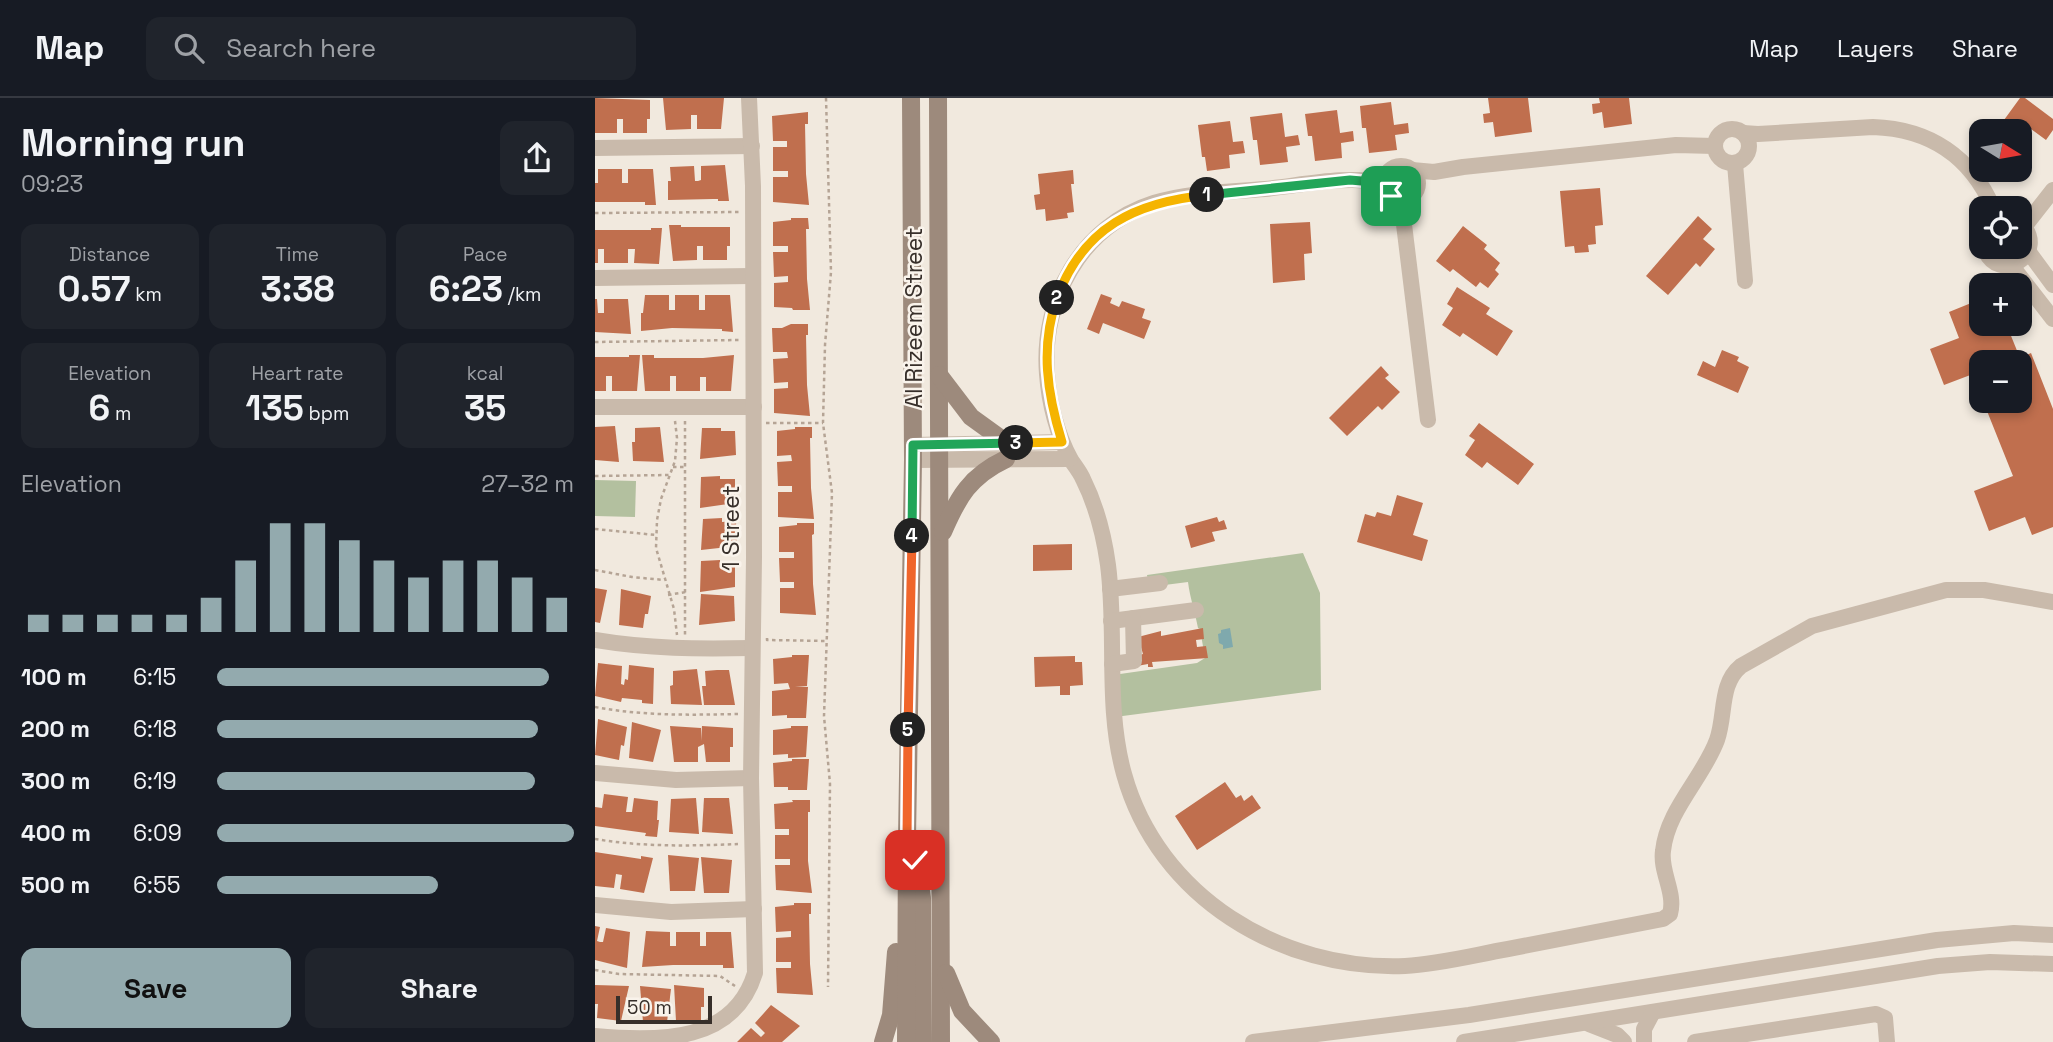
<!DOCTYPE html>
<meta charset="utf-8">
<style>
:root{--surface:#171b24;--page:#20242c;--text:#f1f3f6;--muted:#9ea1a6;--line:#363941;--accent:#93aaae}
body{margin:0;font-family:"Space Grotesk",sans-serif;background:var(--page);color:var(--text);height:100vh;display:flex;flex-direction:column;font-size:26px;white-space:nowrap}
*{box-sizing:border-box;margin:0}
p{font-size:23px;color:var(--muted)}
.icon{flex:none;width:38px;height:38px;fill:none;stroke:currentColor;stroke-width:2;stroke-linecap:round;stroke-linejoin:round}
.map{position:relative;flex:1;overflow:hidden}
.drawer{display:flex;flex-direction:column;background:var(--surface);width:595px}
.drawer>*{flex:none}
.needle{width:46px;rotate:101deg}
.buttons{position:absolute;left:1374px;top:21px;display:grid;gap:14px}
.buttons a{display:grid;place-items:center;width:63px;height:63px;border-radius:14px;background:var(--surface);box-shadow:0 4px 10px #0003;font-size:35px}
.scale{position:absolute;left:21px;bottom:18px;width:96px;box-sizing:border-box;padding-left:7px;border:4px solid #372f2a;border-top:0;font-size:19px;line-height:24px;white-space:nowrap;color:#372f2a;-webkit-text-stroke:5px #f9f3eb;paint-order:stroke}
.pin{position:absolute;display:grid;place-items:center;width:60px;height:60px;color:#fff;margin:-30px;border-radius:14px;box-shadow:0 4px 10px #0006}
.km{position:absolute;width:35px;height:35px;margin:-18px;border-radius:50%;background:#222;color:#fff;font-size:19px;line-height:35px;text-align:center}
.round{display:grid;place-items:center;flex:none;width:74px;height:74px;border-radius:14px;background:var(--page)}
.overview{display:flex;align-items:center;justify-content:space-between;height:119px;padding:0 21px}
h1{font-size:38px;font-weight:600;line-height:52px}
.stats{display:grid;grid-template-columns:repeat(3,1fr);gap:10px;height:119px;padding:7px 21px}
.stats div{display:grid;align-content:center;border-radius:14px;background:var(--page);text-align:center}
.stats b{font-size:35px;font-weight:600}
.stats small{font-size:19px;font-weight:400}
.stats p{font-size:19px}
.chart{height:196px;padding:14px 21px}
.chart p{display:flex;justify-content:space-between}
.chart svg{width:100%;height:126px;margin-top:7px;stroke:var(--accent);stroke-width:6}
.primary-button{display:flex;gap:14px;margin-top:auto;padding:14px 21px}
.primary-button a{flex:1;height:80px;border-radius:14px;background:var(--accent);color:#111;font-size:28px;font-weight:600;line-height:80px;text-align:center}
.primary-button a+a{background:var(--page);color:var(--text)}
ul{padding:0 21px;list-style:none;font-size:23px}
li{display:grid;grid-template-columns:112px 84px 1fr;align-items:center;height:52px}
li i{height:18px;border-radius:9px;background:var(--accent)}
header{display:flex;align-items:center;gap:42px;box-sizing:border-box;height:98px;padding:0 35px;background:var(--surface);border-bottom:2px solid var(--line)}
header strong{font-size:33px}
nav{display:flex;gap:38px;margin-inline-start:auto;font-size:24px}
.search{width:490px;height:63px;background:var(--page);display:flex;align-items:center;gap:18px;box-sizing:border-box;padding:0 24px;border-radius:14px;color:var(--muted);font-size:26px}
main{display:flex;flex:1;min-height:0}
.map>svg:first-child{display:block}
.green{fill:#b3c09f}
.water{fill:#7fa9ad}
.building{fill:#c06f4e}
.lines{fill:none;stroke-linecap:round;stroke-linejoin:round}
.path{stroke:#b5a495;stroke-width:2.5;stroke-dasharray:3.5 3.5;stroke-linecap:butt}
.street{stroke:#c9baab;stroke-width:16}
.secondary{stroke:#9d8a7c;stroke-width:18}
.split-1-casing{stroke:#fff;stroke-width:14}
.split-2-casing{stroke:#fff;stroke-width:14}
.split-3-casing{stroke:#fff;stroke-width:14}
.split-4-casing{stroke:#fff;stroke-width:14}
.split-5-casing{stroke:#fff;stroke-width:14}
.split-6-casing{stroke:#fff;stroke-width:14}
.split-1{stroke:#22a559;stroke-width:9}
.split-2{stroke:#f5b400;stroke-width:9}
.split-3{stroke:#f5b400;stroke-width:9}
.split-4{stroke:#22a559;stroke-width:9}
.split-5{stroke:#f0652b;stroke-width:9}
.split-6{stroke:#f0652b;stroke-width:9}
.labels{text-anchor:middle;stroke-width:5;stroke-linejoin:round;paint-order:stroke}
.street-label{font-size:23px;fill:#372f2a;stroke:#f9f3eb}
</style>
<header>
<strong>Map</strong>
<div class="search"><svg class="icon" aria-label="search" viewBox="0 0 24 24"><circle cx="10" cy="10" r="6"/><path d="M15 15l6 6"/></svg>Search here</div>
<nav><a>Map</a><a>Layers</a><a>Share</a></nav>
</header>
<main>
<section class="drawer">
<div class="overview"><div><h1>Morning run</h1><p>09:23</p></div><a class="round"><svg class="icon" aria-label="share" viewBox="0 0 24 24"><path d="M12 15V3M7 8l5-5 5 5M5 13v7h14v-7"/></svg></a></div>
<div class="stats">
<div><p>Distance</p><b>0.57<small> km</small></b></div>
<div><p>Time</p><b>3:38</b></div>
<div><p>Pace</p><b>6:23<small> /km</small></b></div>
</div>
<div class="stats">
<div><p>Elevation</p><b>6<small> m</small></b></div>
<div><p>Heart rate</p><b>135<small> bpm</small></b></div>
<div><p>kcal</p><b>35</b></div>
</div>
<div class="chart"><p><span>Elevation</span>27–32 m</p>
<svg viewBox="0 0 160 44" preserveAspectRatio="none"><path d="M5 44V38M15 44V38M25 44V38M35 44V38M45 44V38M55 44V32M65 44V19M75 44V6M85 44V6M95 44V12M105 44V19M115 44V25M125 44V19M135 44V19M145 44V25M155 44V32"/></svg>
</div>
<ul>
<li><b>100 m</b>6:15<i style="width:93%"></i></li>
<li><b>200 m</b>6:18<i style="width:90%"></i></li>
<li><b>300 m</b>6:19<i style="width:89%"></i></li>
<li><b>400 m</b>6:09<i style="width:100%"></i></li>
<li><b>500 m</b>6:55<i style="width:62%"></i></li>
</ul>
<div class="primary-button"><a>Save</a><a>Share</a></div>
</section>
<div class="map">
<svg width="1458" height="944" viewBox="0 0 1458 944">
<rect width="100%" height="100%" fill="#f1e9de"/>
<!-- green -->
<g class="green">
<path d="M0,382L41,383L40,419L0,418Z"/>
<path d="M708,455L725,495L726,592L520,619L518,577L602,565L610,560L605,531L603,530C600,514 595,500 593,484L554,489L552,477Z"/>
</g>
<!-- water -->
<path class="water" d="M635,530L638,549L628,551V547L624,545L623,536L626,535V532Z"/>
<!-- building -->
<g class="building">
<path d="M0,0L55,2V21H52V35H28V21H22V35H0Z"/>
<path d="M68,0H129L126,31H102V17H96V31L71,32Z"/>
<path d="M893,0H933L937,34L900,39L898,24L889,25L888,16L895,15Z"/>
<path d="M1004,0H1034L1037,26L1009,30L1007,14L998,16L997,6L1005,5Z"/>
<path d="M1425,0H1430L1458,21V32L1451,42L1432,28L1424,38V33H1401Z"/>
<path d="M796,4L799,27L813,25L814,35L800,37L802,52L774,55L771,30H767L765,8Z"/>
<path d="M742,12L745,35L758,33L759,43L746,45L747,60L720,63L717,38H713L710,16Z"/>
<path d="M213,14V26H210L211,76L214,107L178,104V79H193V73H178V49H192V43H178L177,18Z"/>
<path d="M687,15L690,39L703,37L705,47L691,49L693,64L665,67L662,42H658L655,19Z"/>
<path d="M635,23L638,44L648,43L650,55L634,57L635,70L612,73L610,59H607L603,27Z"/>
<path d="M130,67L134,103H123V101H118L73,102V83H76L75,69L99,68L100,83H103L106,82V68Z"/>
<path d="M3,71H27V85H33V71H58L61,107H50V104H0V85H3Z"/>
<path d="M478,72L479,86H476L479,114L472,115L473,120L451,123L450,111L441,112L439,97L445,96L443,76Z"/>
<path d="M1005,90L1008,127L1000,128L1001,146L993,147L994,154L980,155L979,148L970,149L965,93Z"/>
<path d="M1103,118L1117,131L1108,141L1120,151L1105,169L1101,165L1073,197L1051,178Z"/>
<path d="M196,120H213L214,131H211L212,181L215,212H198L197,210L179,209V185L193,184V178L179,179L178,154H193V148H178V124L196,122Z"/>
<path d="M715,124L717,155L709,156L710,182L678,185L675,126Z"/>
<path d="M74,127H86V129H135V148H132V162H108V148H102V162L78,163Z"/>
<path d="M868,128L892,147L889,151L905,165L900,172L904,176L893,190L885,184L881,189L858,171L855,174L841,163Z"/>
<path d="M56,130H67L64,166L39,165L40,151H33V165H9V151H3V165H0V132H56Z"/>
<path d="M862,189L895,210L891,216L918,233L902,258L868,235L865,239L847,227L858,210L852,206Z"/>
<path d="M506,196L517,200L515,205L524,209L527,203L550,211L547,220L556,223L549,241L508,225L504,236L492,231Z"/>
<path d="M50,197H74V212H80V197H104V212H110V197H135L138,234L127,233V231L77,230L46,233V215H48Z"/>
<path d="M0,201H2L3,215H9V201H33L36,236L0,234Z"/>
<path d="M1386,201V226H1403L1405,230L1412,228L1425,260L1436,255L1458,311V429L1437,437L1430,419L1394,433L1379,393L1418,378L1388,303H1424V264H1386V297L1378,276L1349,287L1335,251L1364,240L1354,214Z"/>
<path d="M196,226H213V237H211L212,287L215,318L179,315V291L193,290V284L179,285L178,261L193,260L192,254H178L177,230H187Z"/>
<path d="M1127,252L1144,259L1142,263L1154,269L1143,295L1102,277L1108,263L1120,269Z"/>
<path d="M34,257H45L42,293H17V278H11V293H0V259H34Z"/>
<path d="M47,257H59V260H108L139,257L136,293H111V279H105V293H81V278H75V293H50Z"/>
<path d="M786,268L794,277L790,280L805,294L787,312L783,308L752,338L734,320Z"/>
<path d="M884,325L939,366L923,387L892,364L887,370L870,357L880,342L874,338Z"/>
<path d="M20,328L24,364L0,362V329Z"/>
<path d="M65,329L69,364L38,363L37,344H40V330Z"/>
<path d="M200,329H217V340H215L216,390L219,421L183,419V394H197V388H183L182,364L197,363L196,357L182,358V333L200,331Z"/>
<path d="M107,330H126V333H140L141,357L105,361Z"/>
<path d="M125,378V381H140V405L105,410L106,379Z"/>
<path d="M802,397L828,405L818,437L833,442L827,463L762,444L770,416L780,419L782,414L796,418Z"/>
<path d="M622,419L624,424L629,422L632,431L617,434L620,443L596,450L590,428Z"/>
<path d="M127,420V424L141,423L142,448L106,452L108,421Z"/>
<path d="M202,425H219V436L217,437L218,486L221,517L185,515V490H199V484H185L184,460H199V454H184V429L202,427Z"/>
<path d="M477,446V472L438,473V447Z"/>
<path d="M125,462V465H140V489L105,494L106,463Z"/>
<path d="M0,490L12,492L5,525L0,524Z"/>
<path d="M26,491L56,498L53,516H50L48,530L24,527Z"/>
<path d="M106,496L139,498L140,523L104,527Z"/>
<path d="M608,530L609,541L601,542L602,549L611,548L613,560L557,564L558,569H553V566L542,568L541,558L548,556L543,539L566,533V538Z"/>
<path d="M197,557H214L212,588H200L213,589L211,620H192V617L177,618V593L195,591L193,585L179,586L178,561L197,559Z"/>
<path d="M480,558V564H487L488,587L475,588V597H465V588L440,589L439,559Z"/>
<path d="M3,565L27,568L26,586L29,587L30,581L33,582L34,567L59,570L58,606L47,605V602L27,600L26,604L0,598Z"/>
<path d="M102,571L107,607L76,606L75,588L78,587V573Z"/>
<path d="M122,572H134L140,607H109L107,588H111L110,573Z"/>
<path d="M3,621L32,629L29,648L26,647L24,662L0,657Z"/>
<path d="M37,624L66,632L58,664L34,660Z"/>
<path d="M75,628L106,630V643L107,628L138,630V649H135V664H111L109,646L103,649V664H79Z"/>
<path d="M196,628H213L211,659L193,660V656L178,657V632L196,630Z"/>
<path d="M197,661H214L212,692H193V689H179L178,665L197,663Z"/>
<path d="M630,684L641,700L646,697L649,703L657,697L666,710L602,752L580,718Z"/>
<path d="M9,696L33,699L31,714H37L39,700L63,703L62,722H64L62,739L50,738L51,735L0,728V709L7,710Z"/>
<path d="M101,700L104,736L74,734L76,701Z"/>
<path d="M109,700H134L138,736L107,734Z"/>
<path d="M197,702H215V714H213V763L217,795L181,792L180,767H195V761H180V737H194V731H180L179,706L198,704Z"/>
<path d="M0,754L46,761V758L58,760L49,795L25,791L27,777L21,776L19,790L0,788Z"/>
<path d="M73,757L104,760L100,793H75Z"/>
<path d="M106,759L137,762L134,795H109Z"/>
<path d="M199,805H216V816H214L215,866L218,897L182,895L181,870H196V864H181V840L196,839V833L181,834L180,809L199,807Z"/>
<path d="M0,828L5,829L2,843L5,844H8L11,830L35,834L32,870L0,862Z"/>
<path d="M51,833L75,834V848H81V834H105V848H111V834H136L139,870H128V867H78L47,869Z"/>
<path d="M0,887L34,888L26,923L2,920L3,906H0Z"/>
<path d="M79,887L109,890V909H106V924L81,923Z"/>
<path d="M45,888L76,891L72,924H48Z"/>
<path d="M176,907L205,928L187,944H142L156,930L166,939L170,935L160,925Z"/>
</g>
<g class="lines">
<!-- path -->
<g class="path">
<path d="M231,0L236,174L230,247L228,325L237,395L229,618L235,686L233,889"/>
<path d="M0,115L144,114"/>
<path d="M0,244L145,242"/>
<path d="M80,323L82,340L80,363L66,401L62,422L61,450L79,511L82,537"/>
<path d="M90,323V537"/>
<path d="M171,325H228"/>
<path d="M78,369H91"/>
<path d="M0,378L74,377"/>
<path d="M0,431L61,437"/>
<path d="M0,472L37,479L69,482"/>
<path d="M73,497L91,494"/>
<path d="M172,540V542L233,543"/>
<path d="M0,609C48,618 95,617 143,616"/>
<path d="M0,741C47,749 96,748 143,746"/>
<path d="M0,872L24,876L125,878L140,888"/>
</g>
<!-- street -->
<g class="street">
<circle cx="1137" cy="48" r="17"/>
<path d="M1148,35L1163,36L1278,29C1335,31 1376,59 1398,110"/>
<path d="M0,50L157,48"/>
<path d="M1140,66L1150,183"/>
<circle cx="806" cy="85" r="17"/>
<path d="M817,72L839,74L868,69L1081,47L1119,48"/>
<path d="M790,85C751,77 709,87 670,91C634,94 594,94 559,105C486,128 446,202 452,276C454,304 462,337 476,362C480,368 485,374 488,381C501,407 509,438 513,467C522,536 510,608 529,676C563,799 686,873 810,868C845,866 879,857 913,851C965,841 1017,831 1068,821L1075,816C1081,795 1065,774 1068,753C1072,712 1108,680 1122,642C1131,617 1124,586 1146,568L1217,528L1351,492H1389L1458,504"/>
<path d="M806,102L833,322"/>
<path d="M1429,129L1458,92"/>
<path d="M1389,149C1402,190 1458,154 1424,124"/>
<path d="M1433,153L1458,187"/>
<path d="M1416,167L1458,221"/>
<path d="M0,180L156,178"/>
<path d="M0,309H159"/>
<path d="M318,347L467,344"/>
<path d="M318,362L475,361"/>
<path d="M515,491L565,485"/>
<path d="M516,523L601,512"/>
<path d="M0,542C53,551 104,551 157,550"/>
<path d="M517,566L539,563L538,520"/>
<path d="M0,675L81,682L156,680"/>
<path d="M0,807L76,814L159,811"/>
<path d="M994,926L1022,937L1029,944"/>
<path d="M0,938C67,944 139,944 160,875L156,680L159,459L158,88L154,0"/>
<path d="M658,944L874,917L1342,842L1419,835L1458,837"/>
<path d="M869,944L1343,868L1395,864L1458,866"/>
<path d="M1049,944V931L1058,914"/>
<path d="M1100,944L1281,916L1290,920L1292,944"/>
</g>
<!-- secondary -->
<g class="secondary">
<path d="M343,0L346,944"/>
<path d="M344,277L376,319L412,345"/>
<path d="M348,434C363,399 375,378 411,361"/>
<path d="M317,754L323,774L327,800L328,944"/>
<path d="M351,875L367,913L396,944"/>
<path d="M288,944L296,917L301,854"/>
<path d="M311,944L312,741L318,362L316,0"/>
</g>
</g>
<g class="lines">
<defs>
<path id="split-1" d="M612,97L755,82L790,85L796,98"/>
<path id="split-2" d="M462,200C488,129 541,104 612,97"/>
<path id="split-3" d="M421,345L467,344C452,295 445,249 462,200"/>
<path id="split-4" d="M317,438L318,347L421,345"/>
<path id="split-5" d="M313,632L317,438"/>
<path id="split-6" d="M313,632L312,741L320,762"/>
</defs>
<!-- split-1 casing -->
<use href="#split-1" class="split-1-casing"/>
<!-- split-2 casing -->
<use href="#split-2" class="split-2-casing"/>
<!-- split-3 casing -->
<use href="#split-3" class="split-3-casing"/>
<!-- split-4 casing -->
<use href="#split-4" class="split-4-casing"/>
<!-- split-5 casing -->
<use href="#split-5" class="split-5-casing"/>
<!-- split-6 casing -->
<use href="#split-6" class="split-6-casing"/>
<!-- split-1 -->
<use href="#split-1" class="split-1"/>
<!-- split-2 -->
<use href="#split-2" class="split-2"/>
<!-- split-3 -->
<use href="#split-3" class="split-3"/>
<!-- split-4 -->
<use href="#split-4" class="split-4"/>
<!-- split-5 -->
<use href="#split-5" class="split-5"/>
<!-- split-6 -->
<use href="#split-6" class="split-6"/>
</g>
<g class="labels">
<!-- street labels -->
<g class="street-label">
<text transform="translate(319 220) rotate(-90)" y="8">Al Rizeem Street</text>
<text transform="translate(136 430) rotate(-90)" y="8">1 Street</text>
</g>
</g>
</svg>
<div class="buttons">
<a><svg class="needle" viewBox="-14 -14 28 28"><path d="M0-13l5 13h-10z" fill="#e53935"/><path d="M0 13l5-13h-10z" fill="#9ea1a6"/></svg></a>
<a><svg class="icon" aria-label="locate" viewBox="0 0 24 24"><circle cx="12" cy="12" r="6"/><path d="M12 2v4M12 18v4M2 12h4M18 12h4"/></svg></a>
<a>+</a>
<a>−</a>
</div>
<div class="scale">50 m</div>
<div class="pin" style="left:796px;top:98px;background:#1e9e55"><svg class="icon" aria-label="arrive" viewBox="0 0 24 24"><path d="M6 21V4h12l-3 4 3 4H6"/></svg></div>
<div class="pin" style="left:320px;top:762px;background:#d93025"><svg class="icon" aria-label="check" viewBox="0 0 24 24"><path d="M5 12l5 5 9-10"/></svg></div>
<b class="km" style="left:612px;top:97px">1</b>
<b class="km" style="left:462px;top:200px">2</b>
<b class="km" style="left:421px;top:345px">3</b>
<b class="km" style="left:317px;top:438px">4</b>
<b class="km" style="left:313px;top:632px">5</b>
</div>
</main>
